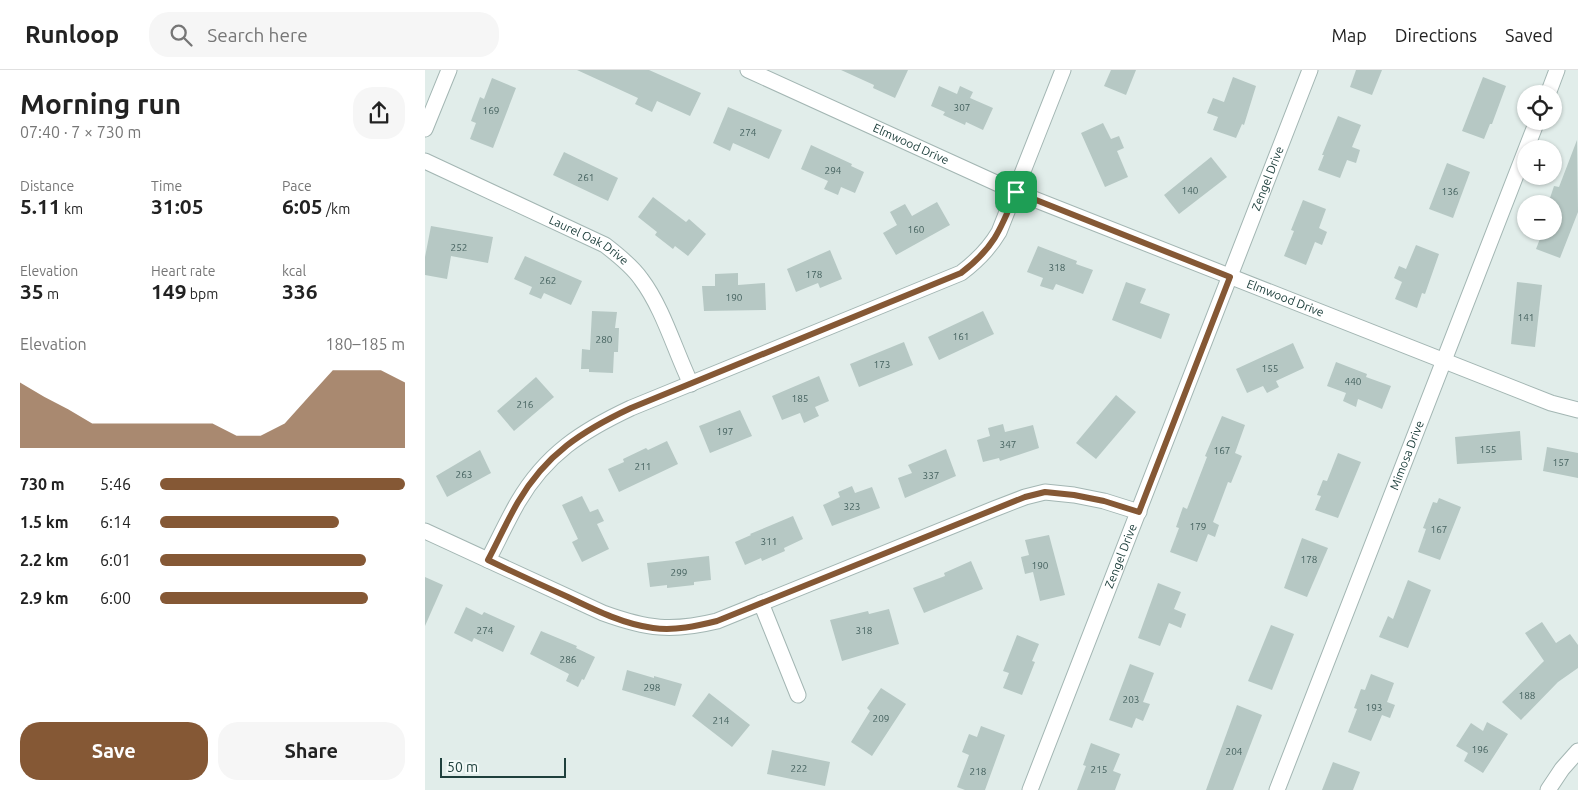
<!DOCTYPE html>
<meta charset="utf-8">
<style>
:root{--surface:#fff;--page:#f6f6f6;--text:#222;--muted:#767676;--line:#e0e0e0;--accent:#855835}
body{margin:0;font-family:Ubuntu,sans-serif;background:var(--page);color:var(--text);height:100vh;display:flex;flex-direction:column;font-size:19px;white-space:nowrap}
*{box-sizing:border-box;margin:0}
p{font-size:16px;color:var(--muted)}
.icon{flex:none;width:28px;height:28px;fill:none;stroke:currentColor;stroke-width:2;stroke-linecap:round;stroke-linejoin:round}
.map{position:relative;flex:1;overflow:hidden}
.drawer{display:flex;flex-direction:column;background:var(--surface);width:425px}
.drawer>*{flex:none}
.controls{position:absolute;left:1092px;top:15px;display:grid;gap:10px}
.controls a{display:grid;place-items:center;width:45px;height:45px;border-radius:50%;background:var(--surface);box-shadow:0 1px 4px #0004;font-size:25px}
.scale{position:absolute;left:15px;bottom:12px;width:126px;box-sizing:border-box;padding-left:5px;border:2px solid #1f403d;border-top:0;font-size:14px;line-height:18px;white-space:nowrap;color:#1f403d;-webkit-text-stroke:4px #f2f9f7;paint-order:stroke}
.pin{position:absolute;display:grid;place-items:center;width:42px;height:42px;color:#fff;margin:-21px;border-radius:10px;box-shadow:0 2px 8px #0006}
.round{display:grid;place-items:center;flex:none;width:52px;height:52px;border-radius:20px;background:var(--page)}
.head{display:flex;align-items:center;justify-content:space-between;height:85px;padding:0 20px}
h1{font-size:28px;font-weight:700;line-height:38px}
.figures{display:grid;grid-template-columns:repeat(3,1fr);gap:8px;height:85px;padding:5px 20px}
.figures div{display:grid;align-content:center}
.figures b{font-size:21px;font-weight:700}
.figures small{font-size:14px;font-weight:400}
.figures p{font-size:14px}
.chart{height:140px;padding:10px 20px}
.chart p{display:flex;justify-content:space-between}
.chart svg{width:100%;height:90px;margin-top:5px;fill:var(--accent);opacity:.7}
.action{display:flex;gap:10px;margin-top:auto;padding:10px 20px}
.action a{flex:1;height:58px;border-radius:20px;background:var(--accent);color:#fff;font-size:20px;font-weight:700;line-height:58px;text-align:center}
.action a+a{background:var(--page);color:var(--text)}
ul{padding:0 20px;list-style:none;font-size:16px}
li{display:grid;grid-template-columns:80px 60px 1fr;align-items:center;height:38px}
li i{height:12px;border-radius:6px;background:var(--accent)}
header{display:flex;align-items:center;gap:30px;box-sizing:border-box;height:70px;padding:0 25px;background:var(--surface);border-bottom:1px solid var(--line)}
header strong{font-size:24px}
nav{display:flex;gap:28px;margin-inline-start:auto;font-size:18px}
.search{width:350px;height:45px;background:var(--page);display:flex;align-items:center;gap:12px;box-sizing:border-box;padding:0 18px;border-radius:20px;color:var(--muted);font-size:19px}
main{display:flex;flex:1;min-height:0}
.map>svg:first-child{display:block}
.building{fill:#b6c8c4}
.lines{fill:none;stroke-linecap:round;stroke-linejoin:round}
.minor-casing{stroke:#a3b6b3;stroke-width:17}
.minor{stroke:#fff;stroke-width:15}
.route-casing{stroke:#fff;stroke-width:10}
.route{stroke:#855835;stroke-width:6}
.labels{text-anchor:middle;stroke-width:5;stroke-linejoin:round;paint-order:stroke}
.number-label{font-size:10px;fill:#45625f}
.street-label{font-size:12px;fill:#1f403d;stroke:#f2f9f7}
</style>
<header>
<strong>Runloop</strong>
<div class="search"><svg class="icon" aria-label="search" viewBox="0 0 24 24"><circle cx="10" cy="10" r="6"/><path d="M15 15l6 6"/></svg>Search here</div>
<nav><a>Map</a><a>Directions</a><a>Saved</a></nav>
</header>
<main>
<section class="drawer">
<div class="head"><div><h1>Morning run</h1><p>07:40 · 7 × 730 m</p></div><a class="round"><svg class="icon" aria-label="share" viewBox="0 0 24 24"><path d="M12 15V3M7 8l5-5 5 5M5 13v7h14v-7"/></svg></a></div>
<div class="figures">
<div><p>Distance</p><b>5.11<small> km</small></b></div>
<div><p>Time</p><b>31:05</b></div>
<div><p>Pace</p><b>6:05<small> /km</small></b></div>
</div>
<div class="figures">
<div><p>Elevation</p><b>35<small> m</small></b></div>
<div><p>Heart rate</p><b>149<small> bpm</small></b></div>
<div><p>kcal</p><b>336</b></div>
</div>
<div class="chart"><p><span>Elevation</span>180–185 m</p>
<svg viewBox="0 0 160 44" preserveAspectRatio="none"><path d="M0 44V12L10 19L20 25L30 32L40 32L50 32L60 32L70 32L80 32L90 38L100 38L110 32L120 19L130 6L140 6L150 6L160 12V44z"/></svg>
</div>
<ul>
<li><b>730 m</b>5:46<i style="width:100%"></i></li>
<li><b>1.5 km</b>6:14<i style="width:73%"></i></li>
<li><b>2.2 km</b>6:01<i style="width:84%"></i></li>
<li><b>2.9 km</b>6:00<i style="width:85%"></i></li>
</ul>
<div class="action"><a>Save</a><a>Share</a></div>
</section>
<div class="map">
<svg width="1153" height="720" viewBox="0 0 1153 720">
<rect width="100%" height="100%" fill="#e1edea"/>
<!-- building -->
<g class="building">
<path d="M152,0H224L276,23L265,46L232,31L227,42L210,34L213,28Z"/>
<path d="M416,0H483L470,28L448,18L449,15Z"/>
<path d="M686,0H711L701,25L679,16Z"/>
<path d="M931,0H957L947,25L925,17Z"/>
<path d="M808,7L831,16L819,55L817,54L811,68L788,60L793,47L782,43L788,28L799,32Z"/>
<path d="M1058,7L1081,16L1067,54H1065L1059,69L1037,61Z"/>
<path d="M67,8L91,18L68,78L45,69L51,53L46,51L55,27L59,29Z"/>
<path d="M514,16L532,24L535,16L548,22L545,28L568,38L558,60L541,52L540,55L518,45L520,42L506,36Z"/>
<path d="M303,37L357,60L344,89L308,73L305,81L288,73Z"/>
<path d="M913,46L936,55L927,77L935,80L931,93L922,90L915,108L893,100L899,85H897Z"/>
<path d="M678,53L686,69L694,66L699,78L692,81L703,107L680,117L656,63Z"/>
<path d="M1152,70L1153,142L1135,188L1111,179L1118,161H1129V134H1123L1129,116L1134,117Z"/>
<path d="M386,75L427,94L426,96L439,102L430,123L416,117L413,125L399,119L403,111L376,99Z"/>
<path d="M139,82L193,108L183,131L128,105Z"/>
<path d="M786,87L802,107L754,144L739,125Z"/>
<path d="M1022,93L1045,102L1028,148L1004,139Z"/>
<path d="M228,127L261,152L264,149L281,164L263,186L250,176L248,179L230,165L232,162L213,147Z"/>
<path d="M878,130L901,139L894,158L902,162L897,175L890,172L881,195L859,186L869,161L866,160Z"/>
<path d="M512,132L525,155L471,185L458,163L472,155L465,142L480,134L487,146Z"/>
<path d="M6,156L68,167L63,193L26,186L22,209L0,205V187Z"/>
<path d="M991,175L1014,184L1000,224L997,223L992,238L970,229L977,212L969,208L974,196L981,199Z"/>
<path d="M613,176L652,191L651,194L668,200L658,224L631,214L628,220L615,216L618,208L602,202Z"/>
<path d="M405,180L417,209L395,218L393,213L371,222L362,199Z"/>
<path d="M100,186L157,211L146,235L119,223L116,229L104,224L107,217L89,209Z"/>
<path d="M313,203V215L340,213L341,240L279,241L277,216H290V204Z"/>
<path d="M701,212L721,219L715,233L745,244L736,269L687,250Z"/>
<path d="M1092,212L1117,215L1110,277L1086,274Z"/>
<path d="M167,241L192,242L190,258H194L193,282H189L188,303L164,302V299H156L157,279L165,280Z"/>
<path d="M558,241L569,264L514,290L503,267Z"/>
<path d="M479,272L488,295L434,317L425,294Z"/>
<path d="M868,273L879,298L851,311L854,317L842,323L838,316L822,323L811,299Z"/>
<path d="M911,292L942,304L941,307L966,316L957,339L933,329L931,337L918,331L921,323L902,316Z"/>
<path d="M394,306L404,331L390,337L394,346L379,353L375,343L357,350L347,326Z"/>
<path d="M111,307L129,327L89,361L72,341Z"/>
<path d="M691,325L711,342L671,389L651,373Z"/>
<path d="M315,340L327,366L285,383L274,356Z"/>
<path d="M797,346L820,355L810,383L817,386L806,413L803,412L788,452L794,455L790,467L783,464L772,492L745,482L754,458L751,457L758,437L762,439L782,387L780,386Z"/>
<path d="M578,354L580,362L608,355L614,378L575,391L574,388L558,392L552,370L565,366L563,358Z"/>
<path d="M1095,361L1097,390L1032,394L1030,367Z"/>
<path d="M242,371L253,394L194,422L183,399L199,392L198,389L221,378L223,380Z"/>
<path d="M1122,377L1153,383V408L1118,401Z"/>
<path d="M521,379L531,406L480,428L473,408L487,403L483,395Z"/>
<path d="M55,380L66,403L22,427L11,406Z"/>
<path d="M913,383L936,392L913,448L890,440L896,426L892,425L898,410L902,411Z"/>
<path d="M427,416L430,423L447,417L455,438L407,456L398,435L415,427L413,422Z"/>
<path d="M157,426L165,442L173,439L179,451L172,454L184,479L157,492L147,472L153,469L137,435Z"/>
<path d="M1014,428L1036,437L1015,490L993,482L1001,459L998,458L1008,432L1012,433Z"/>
<path d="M368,446L378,469L359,478L360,481L337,491L336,488L320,495L310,472L326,465L325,464Z"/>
<path d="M624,465L640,525L615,531L608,502L600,504L596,487L604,485L600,470Z"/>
<path d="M877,468L903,478L882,527L859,518Z"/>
<path d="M284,486L286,510L269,512V515L242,518V515L225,517L222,493Z"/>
<path d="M546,491L558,519L499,543L488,518L520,506L519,503Z"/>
<path d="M0,507L18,515L0,556Z"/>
<path d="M983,510L1006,520L983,578L954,567L963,546L968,549Z"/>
<path d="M733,513L756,522L749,539L761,544L756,558L744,553L735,576L713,568Z"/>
<path d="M41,537L57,545L59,542L90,556L78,582L49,568L47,572L29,563Z"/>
<path d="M464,539L474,574L417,591L405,550L443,541L444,544Z"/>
<path d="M1117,552L1131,573L1145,564L1153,575V598L1133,612L1096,650L1077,632L1119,591L1100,563Z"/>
<path d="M846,555L869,564L847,620L823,611Z"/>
<path d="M116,561L152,576L151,578L170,587L159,610L157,609L153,617L141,611L144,604L105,584Z"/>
<path d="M592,565L614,574L607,591L610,592L597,625L578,618L584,603L578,601Z"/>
<path d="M705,594L729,603L718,632L725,634L718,651L711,648L707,658L684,650Z"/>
<path d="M202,600L229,608V606L257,614L250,636L197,620Z"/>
<path d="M946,604L969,613L962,632L970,635L965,648L957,645L946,671L923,662L932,639L929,638L936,619L940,620Z"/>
<path d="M456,618L481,634L447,686L426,672L445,641L442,638Z"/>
<path d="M284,623L325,655L307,677L267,646Z"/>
<path d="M812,635L837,645L808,720H781Z"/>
<path d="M1062,652L1083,664L1058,703L1039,691L1043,683L1031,676L1046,653L1058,661Z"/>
<path d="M556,656L580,665L560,720H540L532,717L544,685L537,682L544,664L552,667Z"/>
<path d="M666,673L695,684L688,701L696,704L690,720H652L661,696L658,695Z"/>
<path d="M347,680L405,692L400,716L342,704Z"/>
<path d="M908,692L935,702L928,720H897Z"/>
</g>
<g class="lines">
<defs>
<g id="minor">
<path id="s1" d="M323,0L591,122L1126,333L1153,340"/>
<path d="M1123,24L1132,0"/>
<path d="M0,59L24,0"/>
<path id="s2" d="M0,91L180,175C193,185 207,196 216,209C238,238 250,281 266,314"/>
<path d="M0,461L178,543C222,559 247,562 292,551L569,439L600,427L620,422L649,425L679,431L714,442"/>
<path d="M63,490C73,471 82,451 93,432C121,384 157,361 206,338L536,203C552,191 564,179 574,162L638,0"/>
<path d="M336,533L373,625"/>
<path id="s3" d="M605,720L885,0"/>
<path id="s4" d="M852,720L1112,51"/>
<path d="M1123,720L1137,699L1153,681"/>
</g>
</defs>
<!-- minor casing -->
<use href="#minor" class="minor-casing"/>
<!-- minor -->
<use href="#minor" class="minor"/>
</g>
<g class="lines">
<defs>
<path id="route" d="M591,122L805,207L714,442L679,431L649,425L620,422L600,427L292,551C272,556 250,561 228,558C198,554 170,540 143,527C116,515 90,503 63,490C73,471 82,451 93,432C121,384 157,361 206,338L536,203C569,178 576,159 591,122Z"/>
</defs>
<!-- route casing -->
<use href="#route" class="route-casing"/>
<!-- route -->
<use href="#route" class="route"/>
</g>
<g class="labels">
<!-- number labels -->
<g class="number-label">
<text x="537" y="41">307</text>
<text x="66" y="44">169</text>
<text x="323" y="66">274</text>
<text x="408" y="104">294</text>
<text x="161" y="111">261</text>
<text x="765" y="124">140</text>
<text x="1025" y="125">136</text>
<text x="491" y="163">160</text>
<text x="34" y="181">252</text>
<text x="632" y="201">318</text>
<text x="389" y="208">178</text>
<text x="123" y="214">262</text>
<text x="309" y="231">190</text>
<text x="1101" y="251">141</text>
<text x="536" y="270">161</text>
<text x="179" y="273">280</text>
<text x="457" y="298">173</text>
<text x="845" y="302">155</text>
<text x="928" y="315">440</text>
<text x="375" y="332">185</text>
<text x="100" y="338">216</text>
<text x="300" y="365">197</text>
<text x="583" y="378">347</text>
<text x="1063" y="383">155</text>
<text x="797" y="384">167</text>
<text x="1136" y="396">157</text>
<text x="218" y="400">211</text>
<text x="39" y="408">263</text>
<text x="506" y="409">337</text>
<text x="427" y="440">323</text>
<text x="773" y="460">179</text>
<text x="1014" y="463">167</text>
<text x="344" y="475">311</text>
<text x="884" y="493">178</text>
<text x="615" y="499">190</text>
<text x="254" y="506">299</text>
<text x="60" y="564">274</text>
<text x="439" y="564">318</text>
<text x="143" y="593">286</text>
<text x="227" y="621">298</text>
<text x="1102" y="629">188</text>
<text x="706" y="633">203</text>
<text x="949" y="641">193</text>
<text x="456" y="652">209</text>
<text x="296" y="654">214</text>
<text x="1055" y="683">196</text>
<text x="809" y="685">204</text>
<text x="374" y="702">222</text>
<text x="674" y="703">215</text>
<text x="553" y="705">218</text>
</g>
<!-- street labels -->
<g class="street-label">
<text dy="4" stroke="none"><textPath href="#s1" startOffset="179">Elmwood Drive</textPath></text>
<text dy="4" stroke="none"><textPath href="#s3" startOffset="656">Zengel Drive</textPath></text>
<text dy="4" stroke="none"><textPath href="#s2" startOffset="182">Laurel Oak Drive</textPath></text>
<text dy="4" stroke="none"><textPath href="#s1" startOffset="584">Elmwood Drive</textPath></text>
<text dy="4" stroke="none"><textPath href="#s4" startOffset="359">Mimosa Drive</textPath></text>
<text dy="4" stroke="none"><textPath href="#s3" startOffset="251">Zengel Drive</textPath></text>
</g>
</g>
</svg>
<div class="controls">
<a><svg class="icon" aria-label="locate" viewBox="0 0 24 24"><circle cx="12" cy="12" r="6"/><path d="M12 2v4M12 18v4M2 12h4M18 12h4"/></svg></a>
<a>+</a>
<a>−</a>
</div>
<div class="scale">50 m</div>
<div class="pin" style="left:591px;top:122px;background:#1e9e55"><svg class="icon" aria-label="arrive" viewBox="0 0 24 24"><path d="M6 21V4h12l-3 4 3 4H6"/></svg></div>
</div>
</main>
